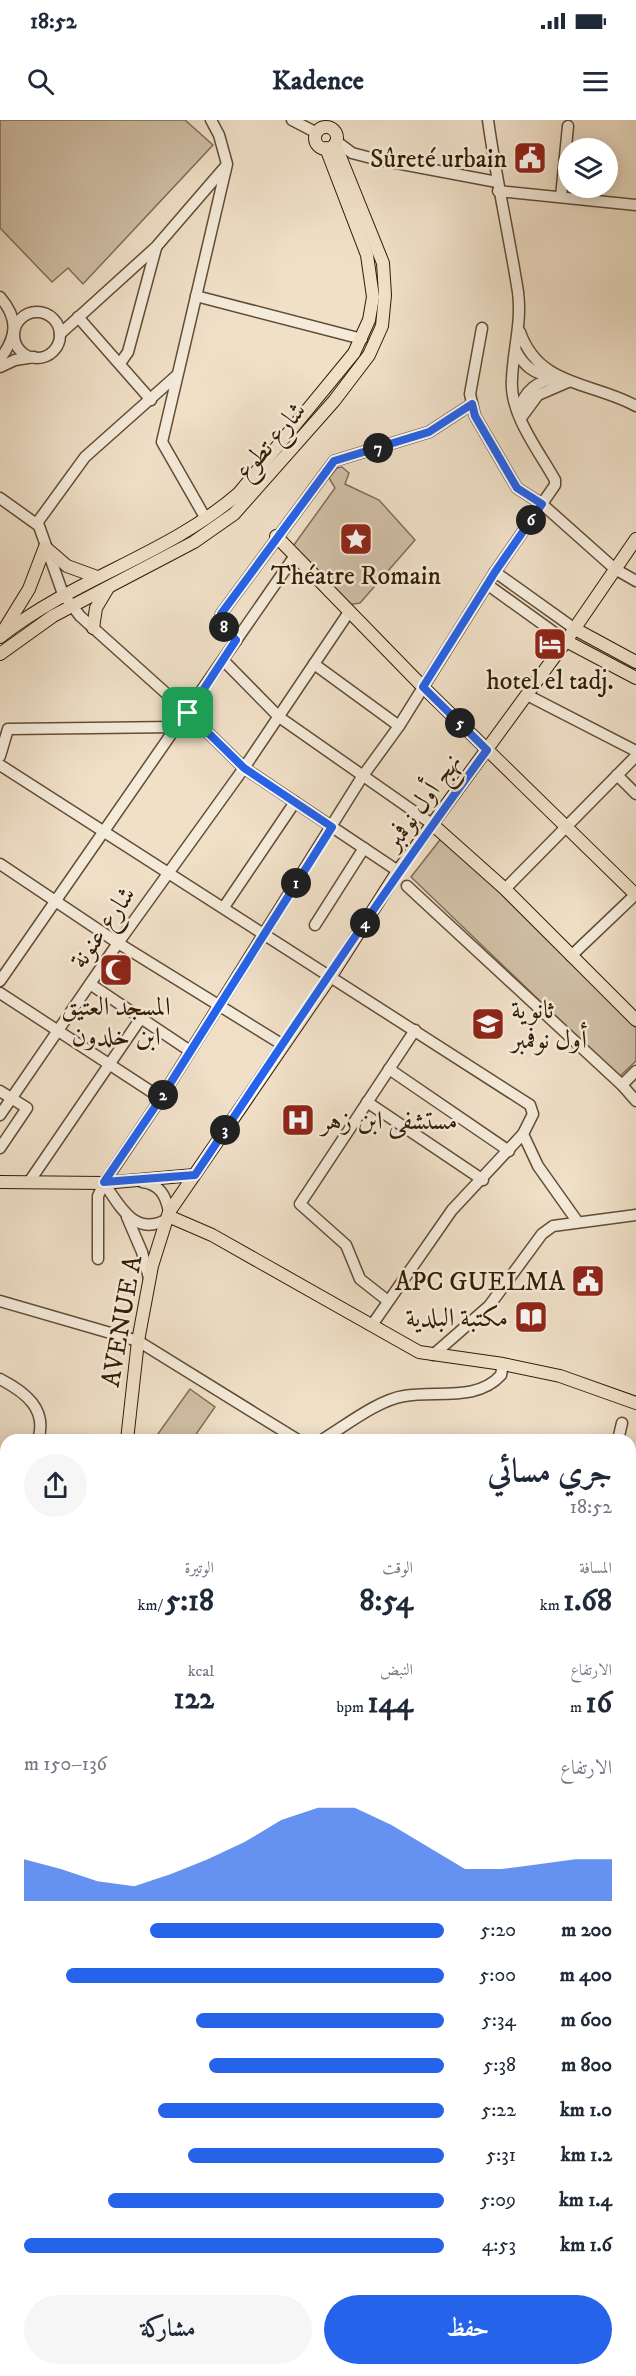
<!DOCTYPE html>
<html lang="ar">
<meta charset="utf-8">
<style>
:root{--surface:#fff;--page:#f6f6f7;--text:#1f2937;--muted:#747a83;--accent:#2563eb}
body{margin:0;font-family:"IM FELL DW Pica",Amiri,serif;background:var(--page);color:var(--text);direction:rtl;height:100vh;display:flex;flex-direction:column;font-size:22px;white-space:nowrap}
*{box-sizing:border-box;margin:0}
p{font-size:20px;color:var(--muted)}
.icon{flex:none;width:33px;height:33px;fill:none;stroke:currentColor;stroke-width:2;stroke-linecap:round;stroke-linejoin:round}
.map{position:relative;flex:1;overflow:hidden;direction:ltr}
.details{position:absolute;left:0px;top:1314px;width:636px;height:942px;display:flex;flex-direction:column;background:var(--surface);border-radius:18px 18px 0 0;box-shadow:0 3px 15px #0003;direction:rtl}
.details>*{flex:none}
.buttons{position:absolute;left:558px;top:18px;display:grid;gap:12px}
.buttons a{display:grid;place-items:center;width:60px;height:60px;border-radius:50%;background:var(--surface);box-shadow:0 3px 15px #0003;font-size:30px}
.pin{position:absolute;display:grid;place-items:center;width:51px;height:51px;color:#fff;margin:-26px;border-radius:12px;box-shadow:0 3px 9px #0006}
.km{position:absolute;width:30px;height:30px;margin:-15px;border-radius:50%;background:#222;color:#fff;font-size:16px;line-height:30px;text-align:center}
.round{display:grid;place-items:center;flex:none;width:63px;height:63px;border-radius:32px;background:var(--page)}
.head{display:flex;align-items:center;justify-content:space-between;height:102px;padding:0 24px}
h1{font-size:33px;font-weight:800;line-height:45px}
.metrics{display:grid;grid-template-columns:repeat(3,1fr);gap:9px;height:102px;padding:6px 24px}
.metrics div{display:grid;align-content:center}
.metrics b{font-size:30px;font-weight:800}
.metrics small{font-size:16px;font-weight:400}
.metrics p{font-size:16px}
.chart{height:168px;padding:12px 24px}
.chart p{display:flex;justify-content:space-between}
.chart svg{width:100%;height:108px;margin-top:6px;fill:var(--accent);opacity:.7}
.action{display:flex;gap:12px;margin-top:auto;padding:12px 24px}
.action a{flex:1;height:69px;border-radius:36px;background:var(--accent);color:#fff;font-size:24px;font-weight:800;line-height:69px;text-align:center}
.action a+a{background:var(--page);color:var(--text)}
ul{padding:0 24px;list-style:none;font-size:20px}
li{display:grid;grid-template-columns:96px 72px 1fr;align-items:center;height:45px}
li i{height:15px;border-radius:8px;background:var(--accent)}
.status{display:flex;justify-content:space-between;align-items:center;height:42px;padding:0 30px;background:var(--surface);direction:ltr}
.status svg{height:16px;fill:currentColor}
header{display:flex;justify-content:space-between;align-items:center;height:78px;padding:0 24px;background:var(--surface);font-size:27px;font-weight:800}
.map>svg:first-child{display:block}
.green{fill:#d0bfa6;stroke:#816e54;stroke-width:1.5}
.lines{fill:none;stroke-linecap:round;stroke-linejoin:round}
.minor-casing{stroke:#624d34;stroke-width:13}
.major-casing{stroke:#321c02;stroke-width:14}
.minor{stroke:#f5ebdb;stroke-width:10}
.major{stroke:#f0e0c8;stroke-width:12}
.route-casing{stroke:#fff;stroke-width:12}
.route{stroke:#2563eb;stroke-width:8}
.labels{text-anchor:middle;stroke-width:5;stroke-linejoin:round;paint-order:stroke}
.poi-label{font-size:26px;fill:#321c02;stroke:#f5ebdb;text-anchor:end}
.street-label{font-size:26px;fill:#321c02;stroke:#f5ebdb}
</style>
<div class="status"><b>18:52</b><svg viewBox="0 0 49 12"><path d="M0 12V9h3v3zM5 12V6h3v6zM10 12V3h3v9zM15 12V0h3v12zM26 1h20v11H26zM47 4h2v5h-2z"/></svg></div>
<header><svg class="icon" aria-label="menu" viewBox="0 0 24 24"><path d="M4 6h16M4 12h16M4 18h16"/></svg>Kadence<svg class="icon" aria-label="search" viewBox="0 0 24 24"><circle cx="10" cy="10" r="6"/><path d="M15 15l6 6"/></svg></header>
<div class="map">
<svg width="636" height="2256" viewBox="0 0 636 2256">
<rect width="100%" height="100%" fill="#f0e0c8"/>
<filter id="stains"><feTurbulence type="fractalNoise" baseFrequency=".00333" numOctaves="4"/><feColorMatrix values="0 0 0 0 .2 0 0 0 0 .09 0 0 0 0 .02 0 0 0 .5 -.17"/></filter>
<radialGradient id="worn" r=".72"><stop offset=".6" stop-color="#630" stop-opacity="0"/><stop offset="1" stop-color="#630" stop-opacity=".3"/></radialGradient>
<!-- green -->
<g class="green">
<path d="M0,0H185L213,25L83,164L68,148L52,162L0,108Z"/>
<path d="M342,347L349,353L345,364L379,380L415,420L360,483L348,485L291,429L335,368L329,358L337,348Z"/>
<path d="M443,716L636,908V941L619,957L411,757Z"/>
<path d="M190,1269L215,1287L192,1320L155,1318Z"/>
<path d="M636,1710V1856L630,1853V1714Z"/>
<path d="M636,1938V2078L630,2083V1943Z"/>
</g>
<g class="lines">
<defs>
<g id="minor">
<path d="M292,0L317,13"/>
<path d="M336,21L352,33L375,39L497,62"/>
<path d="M498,71L636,85"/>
<path d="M561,77L568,6"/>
<path d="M196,176L362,219"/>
<path d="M0,177C19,199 17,217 0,239"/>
<circle cx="37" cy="215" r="23"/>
<path d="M78,197L151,280"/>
<path d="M482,208L470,274L475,296L517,368L542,384L615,449L636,461"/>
<path d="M520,212C539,267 593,262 636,286"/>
<path d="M60,214L156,127L225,47"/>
<path d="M516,231C524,246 534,254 551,256"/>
<path d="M121,242L128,232L156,128"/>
<path d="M0,247L15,240L34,237"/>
<path d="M518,292C525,270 537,260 560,258"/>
<path d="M521,298L538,275L568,262"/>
<path d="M0,378L39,406L63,474L80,496L188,593L244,648L398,751"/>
<path d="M206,399L162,322L227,44L219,15L211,0"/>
<path d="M37,403L85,337L176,256"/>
<path d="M495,452L575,509"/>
<path d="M488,465L566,521"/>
<path d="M236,521L221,505V494L334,341L429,312L472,284"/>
<path d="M223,540L279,597L432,704"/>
<path d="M314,544L399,606"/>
<path d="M527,575L636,631"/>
<path d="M0,636L8,609L175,607"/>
<path d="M0,645L530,985L533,994L523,1014L538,1046L577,1101"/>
<path d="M617,655L636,674"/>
<path d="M0,744L118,823L283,925"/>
<path d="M407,766L622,965L636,981"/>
<path d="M505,769L636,636"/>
<path d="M224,787L295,682"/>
<path d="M315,805L364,728"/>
<path d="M571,836L636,774"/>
<path d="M0,861L294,437"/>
<path d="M90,864L190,931"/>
<path d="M0,873L161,978"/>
<path d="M389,949L509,1031"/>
<path d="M622,965L636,951"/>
<path d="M0,971L27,988L0,1028"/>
<path d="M367,982L483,1060"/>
<path d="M0,995L118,823L244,648L349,492"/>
<path d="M29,1062L141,898"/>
<path d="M142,1062C160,1064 166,1076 169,1092"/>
<path d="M104,1063C119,1085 135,1118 167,1099"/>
<path d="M127,1097L142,1132L149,1158"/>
<path d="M98,1139V1076L104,1063L161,978L362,657L399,606L495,452L555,365V360C539,331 509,294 512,259C513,230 522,203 518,172C509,115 496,58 488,0"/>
<path d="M0,1181L138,1221L298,1320"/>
<path d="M388,1181L360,1159L346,1125L300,1084L415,910"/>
<path d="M372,1205L452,1090L523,1014"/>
<path d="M433,1235L489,1186L542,1114L553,1106L636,1095"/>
<path d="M0,1259C25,1272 48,1289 38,1320"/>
<path d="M322,1320C345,1306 378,1280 404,1276C436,1270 477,1282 501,1255L503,1244"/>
<path d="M618,1320L622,1303"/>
<path d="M0,1388L6,1378"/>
<path d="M0,1434L6,1443"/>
<path d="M0,1480L6,1489"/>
<path d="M0,1670L6,1671"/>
<path d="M0,1687L6,1688"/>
<path d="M0,1796L6,1782"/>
<path d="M0,1827L6,1813"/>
<path d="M630,1861L636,1864"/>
<path d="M630,1872L636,1875"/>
<path d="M630,1911L636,1907"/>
<path d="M0,2010L6,2013"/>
<path d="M0,2155L6,2142"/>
<path d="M630,2172L636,2163"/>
<path d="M76,2250L77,2256"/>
<path d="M219,2250L227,2256"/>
<path d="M469,2250L479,2256"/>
<path d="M564,2250L572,2256"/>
<path d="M624,2250L633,2256"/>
<path d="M90,2256L95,2250"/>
<path d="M167,2256L171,2250"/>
<path d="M280,2256V2250"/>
<path d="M341,2256L342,2250"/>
<path d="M404,2256V2250"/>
<path d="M458,2256L464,2250"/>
</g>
<g id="major">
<circle cx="326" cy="18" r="11"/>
<path d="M276,416L423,567L636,775"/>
<path d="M5,508L29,469L45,427L67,446L97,457"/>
<path d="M93,508L96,488L108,468"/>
<path d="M575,509L636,542"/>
<path d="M0,517C74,458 168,435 239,373L354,233L369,200L373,177L367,135L326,28"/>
<path d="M566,521L636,558"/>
<path d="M0,534L53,496L194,422L234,394L334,281L369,235L382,206L385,175L383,143L335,24"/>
<path d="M432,704L505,769L636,900"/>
<path d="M0,1062L104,1063L194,1055"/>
<path d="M168,1096L212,1115L419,1232L503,1244L560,1256L636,1283"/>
<path d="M127,1320L138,1221L152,1146L169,1092L331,856L398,751L566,521L636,419"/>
<path d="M630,1392L636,1374"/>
</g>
</defs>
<!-- minor casing -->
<use href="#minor" class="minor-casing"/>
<!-- major casing -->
<use href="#major" class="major-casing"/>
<!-- minor -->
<use href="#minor" class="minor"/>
<!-- major -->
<use href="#major" class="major"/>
</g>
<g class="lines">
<defs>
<path id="route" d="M472,284L475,296L517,368L542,384L495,452L423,567L487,630C385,768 291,912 195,1055L104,1062L161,978L332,707L244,648L188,593L236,520L221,505V494L334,341L429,312Z"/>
</defs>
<!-- route casing -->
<use href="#route" class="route-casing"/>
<!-- route -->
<use href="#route" class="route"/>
</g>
<!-- icons -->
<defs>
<symbol id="civic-square" viewBox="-11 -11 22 22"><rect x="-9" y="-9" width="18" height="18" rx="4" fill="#8f2418" stroke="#f5ebdb"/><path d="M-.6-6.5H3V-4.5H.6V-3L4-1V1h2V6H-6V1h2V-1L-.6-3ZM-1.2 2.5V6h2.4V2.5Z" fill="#fff"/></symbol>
<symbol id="sight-square" viewBox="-11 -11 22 22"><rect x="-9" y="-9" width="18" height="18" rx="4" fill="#8f2418" stroke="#f5ebdb"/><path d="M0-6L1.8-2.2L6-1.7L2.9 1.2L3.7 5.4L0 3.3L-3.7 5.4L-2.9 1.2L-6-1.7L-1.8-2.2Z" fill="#fff"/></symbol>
<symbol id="hotel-square" viewBox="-11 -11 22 22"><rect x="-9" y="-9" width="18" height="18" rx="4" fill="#8f2418" stroke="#f5ebdb"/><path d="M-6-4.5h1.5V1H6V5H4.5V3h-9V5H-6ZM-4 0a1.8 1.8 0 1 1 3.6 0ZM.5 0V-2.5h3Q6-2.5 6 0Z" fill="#fff"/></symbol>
<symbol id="mosque-square" viewBox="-11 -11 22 22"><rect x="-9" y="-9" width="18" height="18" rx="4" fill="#8f2418" stroke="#f5ebdb"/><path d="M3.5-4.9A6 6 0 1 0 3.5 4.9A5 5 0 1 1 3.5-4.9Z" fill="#fff"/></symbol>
<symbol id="school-square" viewBox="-11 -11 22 22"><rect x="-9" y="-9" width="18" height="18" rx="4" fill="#8f2418" stroke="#f5ebdb"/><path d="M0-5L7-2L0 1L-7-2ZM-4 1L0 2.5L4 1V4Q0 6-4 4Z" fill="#fff"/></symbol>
<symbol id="hospital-square" viewBox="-11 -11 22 22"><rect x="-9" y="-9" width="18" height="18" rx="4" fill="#8f2418" stroke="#f5ebdb"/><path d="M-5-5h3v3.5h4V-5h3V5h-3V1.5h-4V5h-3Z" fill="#fff"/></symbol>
<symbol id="library-square" viewBox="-11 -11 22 22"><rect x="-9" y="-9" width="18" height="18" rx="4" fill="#8f2418" stroke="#f5ebdb"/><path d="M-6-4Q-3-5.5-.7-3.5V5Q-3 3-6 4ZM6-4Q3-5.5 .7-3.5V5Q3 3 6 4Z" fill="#fff"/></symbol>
</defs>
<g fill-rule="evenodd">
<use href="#civic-square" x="511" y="19" width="38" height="38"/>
<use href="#sight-square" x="337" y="400" width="38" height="38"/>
<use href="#hotel-square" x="531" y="505" width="38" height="38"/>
<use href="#mosque-square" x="97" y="831" width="38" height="38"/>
<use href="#school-square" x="469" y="885" width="38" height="38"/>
<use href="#hospital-square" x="279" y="981" width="38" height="38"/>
<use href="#civic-square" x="569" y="1142" width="38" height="38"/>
<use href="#library-square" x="512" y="1178" width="38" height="38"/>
</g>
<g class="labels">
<!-- poi labels -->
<g class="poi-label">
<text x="507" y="47">Sûreté urbain</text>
<text x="356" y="464" text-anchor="middle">Théatre Romain</text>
<text x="550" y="569" text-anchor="middle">hotel el tadj.</text>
<text x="116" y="895" text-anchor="middle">المسجد العتيق<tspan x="116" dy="30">ابن خلدون</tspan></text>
<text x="511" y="898" text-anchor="start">ثانوية<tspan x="511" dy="30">أول نوفمبر</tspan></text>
<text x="321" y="1009" text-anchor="start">مستشفى ابن زهر</text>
<text x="565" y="1170">APC GUELMA</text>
<text x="508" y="1206">مكتبة البلدية</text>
</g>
<!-- street labels -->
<g class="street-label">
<text transform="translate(270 320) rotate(-49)" y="9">شارع تطوع</text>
<text transform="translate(422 681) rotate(-54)" y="9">نهج أول نوفمبر</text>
<text transform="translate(102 807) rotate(-55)" y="9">شارع عنونة</text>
<text transform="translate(121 1201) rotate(-80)" y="9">AVENUE A</text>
</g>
</g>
<rect width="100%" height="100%" filter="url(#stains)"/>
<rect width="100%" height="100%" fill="url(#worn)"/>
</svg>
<div class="buttons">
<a><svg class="icon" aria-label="layers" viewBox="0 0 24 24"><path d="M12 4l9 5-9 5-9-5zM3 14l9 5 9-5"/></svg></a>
</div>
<div class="pin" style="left:188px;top:593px;background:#1e9e55"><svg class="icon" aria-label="arrive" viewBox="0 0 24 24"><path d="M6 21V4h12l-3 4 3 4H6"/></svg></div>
<b class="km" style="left:296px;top:763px">1</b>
<b class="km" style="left:163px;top:975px">2</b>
<b class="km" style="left:225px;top:1010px">3</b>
<b class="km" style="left:365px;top:803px">4</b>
<b class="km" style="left:460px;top:603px">5</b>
<b class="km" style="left:531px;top:400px">6</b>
<b class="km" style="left:378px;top:328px">7</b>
<b class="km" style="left:224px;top:507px">8</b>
<section class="details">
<div class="head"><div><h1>جري مسائي</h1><p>18:52</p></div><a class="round"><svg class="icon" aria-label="share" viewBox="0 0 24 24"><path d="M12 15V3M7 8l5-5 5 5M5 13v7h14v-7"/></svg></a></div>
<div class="metrics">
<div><p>المسافة</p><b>1.68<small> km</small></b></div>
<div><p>الوقت</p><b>8:54</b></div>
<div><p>الوتيرة</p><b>5:18<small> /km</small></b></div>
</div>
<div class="metrics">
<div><p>الارتفاع</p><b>16<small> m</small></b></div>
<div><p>النبض</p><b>144<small> bpm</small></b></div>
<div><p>kcal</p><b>122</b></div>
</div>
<div class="chart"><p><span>الارتفاع</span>136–150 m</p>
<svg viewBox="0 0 160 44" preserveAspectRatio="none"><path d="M0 44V27L10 31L20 36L30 38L40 33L50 27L60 20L70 11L80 6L90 6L100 13L110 22L120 31L130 31L140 29L150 27L160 27V44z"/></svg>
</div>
<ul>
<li><b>200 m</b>5:20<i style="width:70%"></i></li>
<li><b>400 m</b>5:00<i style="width:90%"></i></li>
<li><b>600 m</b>5:34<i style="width:59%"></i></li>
<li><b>800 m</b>5:38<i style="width:56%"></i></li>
<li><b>1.0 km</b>5:22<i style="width:68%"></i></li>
<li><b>1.2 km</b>5:31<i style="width:61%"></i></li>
<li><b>1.4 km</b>5:09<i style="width:80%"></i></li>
<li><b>1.6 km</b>4:53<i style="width:100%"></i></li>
</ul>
<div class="action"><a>حفظ</a><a>مشاركة</a></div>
</section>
</div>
